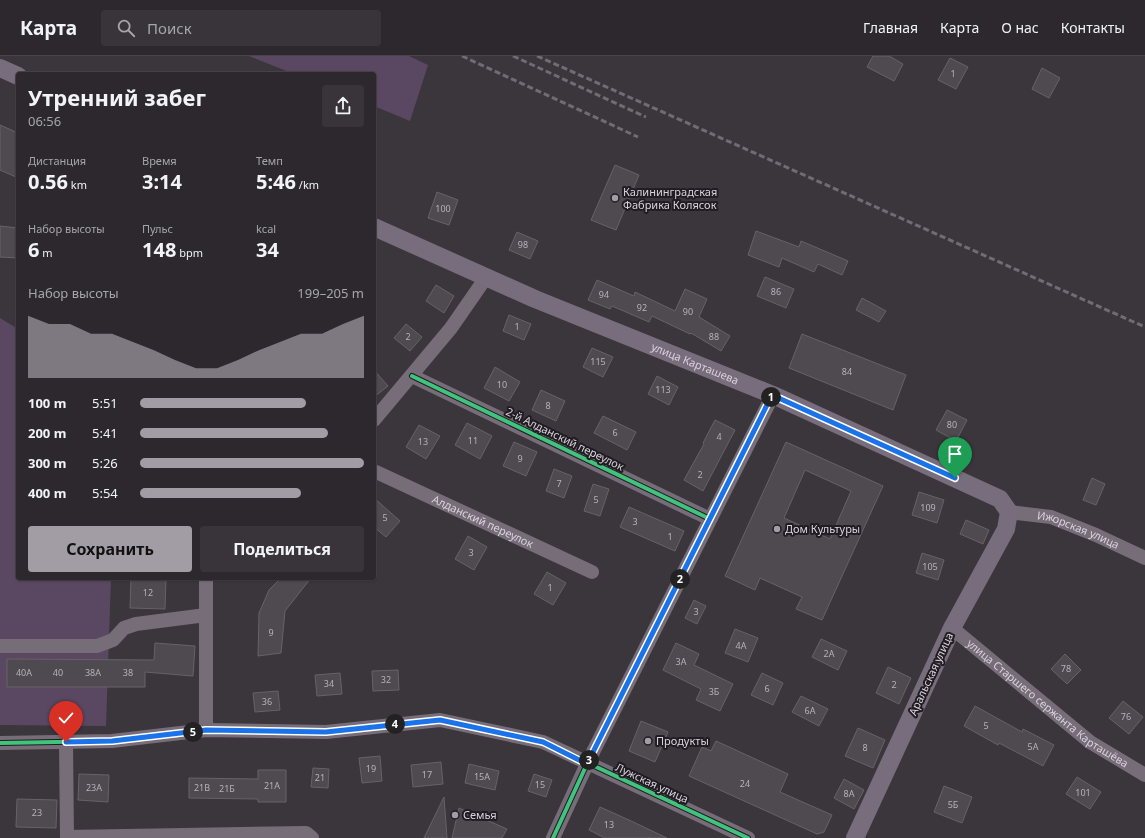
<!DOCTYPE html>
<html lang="ru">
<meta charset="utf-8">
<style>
:root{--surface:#2c282d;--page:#383439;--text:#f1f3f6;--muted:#a6a6aa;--line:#484449;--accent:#a29ca4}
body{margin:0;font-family:"Noto Sans",sans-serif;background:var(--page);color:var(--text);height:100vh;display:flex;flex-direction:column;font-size:15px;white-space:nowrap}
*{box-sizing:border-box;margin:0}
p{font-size:13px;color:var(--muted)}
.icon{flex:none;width:22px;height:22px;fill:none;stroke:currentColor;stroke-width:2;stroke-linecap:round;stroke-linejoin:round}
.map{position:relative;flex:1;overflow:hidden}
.sheet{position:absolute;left:16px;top:16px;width:360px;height:508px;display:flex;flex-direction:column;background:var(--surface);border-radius:4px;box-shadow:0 1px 3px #0004,0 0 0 1px var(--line)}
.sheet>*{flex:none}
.pin{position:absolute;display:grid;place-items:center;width:34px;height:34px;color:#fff;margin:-41px -17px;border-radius:50% 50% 50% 0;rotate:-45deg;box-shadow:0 0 4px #0007}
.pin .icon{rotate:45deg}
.km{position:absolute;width:20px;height:20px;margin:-10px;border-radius:50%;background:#222;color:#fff;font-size:11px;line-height:20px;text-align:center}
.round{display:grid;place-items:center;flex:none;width:42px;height:42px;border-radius:4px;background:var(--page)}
.overview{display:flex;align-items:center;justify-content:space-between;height:68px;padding:0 12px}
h1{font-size:22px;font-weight:700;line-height:30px}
.stats{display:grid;grid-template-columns:repeat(3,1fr);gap:6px;height:68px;padding:4px 12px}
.stats div{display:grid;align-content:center}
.stats b{font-size:20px;font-weight:700}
.stats small{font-size:11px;font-weight:400}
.stats p{font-size:11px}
.chart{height:112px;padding:8px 12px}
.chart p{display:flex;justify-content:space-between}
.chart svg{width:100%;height:72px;margin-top:4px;fill:var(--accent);opacity:.7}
.button{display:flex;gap:8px;margin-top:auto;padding:8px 12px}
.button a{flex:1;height:46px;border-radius:4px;background:var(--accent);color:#111;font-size:16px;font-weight:700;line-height:46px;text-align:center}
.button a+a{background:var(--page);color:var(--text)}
ul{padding:0 12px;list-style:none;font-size:13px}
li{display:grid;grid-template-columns:64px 48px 1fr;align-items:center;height:30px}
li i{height:10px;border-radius:5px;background:var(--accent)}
header{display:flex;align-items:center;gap:24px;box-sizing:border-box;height:56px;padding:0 20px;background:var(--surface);border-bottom:1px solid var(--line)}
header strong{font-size:19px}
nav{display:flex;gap:22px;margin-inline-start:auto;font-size:14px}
.search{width:280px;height:36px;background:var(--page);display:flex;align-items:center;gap:10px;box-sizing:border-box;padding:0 14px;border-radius:4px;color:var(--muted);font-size:15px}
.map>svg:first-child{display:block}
.green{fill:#5a4862}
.building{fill:#4e4a4f;stroke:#666267;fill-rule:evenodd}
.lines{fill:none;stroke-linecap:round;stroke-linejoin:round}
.minor{stroke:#766d79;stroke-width:14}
.major{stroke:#776d7c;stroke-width:18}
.rail{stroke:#716c73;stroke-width:3;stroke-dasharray:6 3;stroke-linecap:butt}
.cycleway-casing{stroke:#201c22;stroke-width:6}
.cycleway{stroke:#40c37c;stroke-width:4}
.route-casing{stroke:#fff;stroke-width:8}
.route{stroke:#1a73e8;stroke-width:5}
.poi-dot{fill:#a29ca4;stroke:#201c22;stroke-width:1.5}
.labels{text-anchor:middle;stroke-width:4;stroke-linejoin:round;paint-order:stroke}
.number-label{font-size:9px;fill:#b6b1b9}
.poi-label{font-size:11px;fill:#d9d3dc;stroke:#201c22;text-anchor:start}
.street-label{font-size:11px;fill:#d9d3dc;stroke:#201c22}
</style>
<header>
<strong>Карта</strong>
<div class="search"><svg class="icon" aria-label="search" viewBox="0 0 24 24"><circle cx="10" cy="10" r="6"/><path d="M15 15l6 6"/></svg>Поиск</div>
<nav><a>Главная</a><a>Карта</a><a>О нас</a><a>Контакты</a></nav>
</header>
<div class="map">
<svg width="1145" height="782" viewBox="0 0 1145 782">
<rect width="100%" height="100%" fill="#3b363c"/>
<!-- green -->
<g class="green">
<path d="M249,0H409L428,9L410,65L374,50V18H294Z"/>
<path d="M0,262L18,273V522H111L106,670L0,669Z"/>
</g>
<!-- building -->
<g class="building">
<path d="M873,0H889L903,8L894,25L867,11Z"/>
<path d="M950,2L968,11L956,33L938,24Z"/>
<path d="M1042,12L1060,22L1049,42L1032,33Z"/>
<path d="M0,69L18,77V116L16,121L0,114Z"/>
<path d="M615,109L639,119L616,174L591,164Z"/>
<path d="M437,136L458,144L449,169L428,162Z"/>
<path d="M0,170L18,172V202L0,201Z"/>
<path d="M756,175L799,191L801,185L848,205L842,219L818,208L814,216L782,202L779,211L748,199Z"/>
<path d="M517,176L538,185L530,203L509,194Z"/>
<path d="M765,221L794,233L786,252L757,240Z"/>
<path d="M597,224L634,240L635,236L675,255L685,233L707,243L699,261L730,280L721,295L691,277L690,278L652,260L649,266L612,250L610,253L588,244Z"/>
<path d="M436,229L454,240L444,257L426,245Z"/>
<path d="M862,242L886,255L879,266L856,254Z"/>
<path d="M509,259L531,268L524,284L503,275Z"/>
<path d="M406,268L422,281L410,295L394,282Z"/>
<path d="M802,278L906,319L893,354L789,312Z"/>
<path d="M592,292L613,301L603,321L583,311Z"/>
<path d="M495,311L520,326L509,345L484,332Z"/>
<path d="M374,314L388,330L374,341Z"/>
<path d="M657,320L678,331L669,349L648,338Z"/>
<path d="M541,334L565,345L556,365L532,354Z"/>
<path d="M947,354L967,364L956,385L936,374Z"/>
<path d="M603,360L636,376L627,394L594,377Z"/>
<path d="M715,364L735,374L703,435L684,424L704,388L703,387Z"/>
<path d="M467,367L492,380L480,403L455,389Z"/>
<path d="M419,369L440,380L426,403L406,391Z"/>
<path d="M514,386L537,396L526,420L503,410Z"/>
<path d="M786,386L883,430L822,564L796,553L802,541L760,522L755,534L725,520ZM805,414L851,435L830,483L784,462Z"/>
<path d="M554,413L572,420L564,442L546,435Z"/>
<path d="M1092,422L1105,428L1096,449L1083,444Z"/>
<path d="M593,428L609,433L600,460L584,455Z"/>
<path d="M919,436L944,444L937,467L912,459Z"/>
<path d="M374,442L400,465L386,481L374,471Z"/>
<path d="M629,451L684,475L675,495L620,471Z"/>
<path d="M966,464L989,474L983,488L960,478Z"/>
<path d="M468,480L487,491L474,514L455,503Z"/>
<path d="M922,497L944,504L938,524L916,517Z"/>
<path d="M547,516L566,527L553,549L534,538Z"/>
<path d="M131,522H166L165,553L130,552Z"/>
<path d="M281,522H311L285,555L281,597L258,600L259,557L269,534Z"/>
<path d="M694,544L706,550L697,568L685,562Z"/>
<path d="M735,573L758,582L748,606L725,597Z"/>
<path d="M821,583L847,595L838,614L812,601Z"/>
<path d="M155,587L195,590L193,620L145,616V631H7V603L154,604Z"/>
<path d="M676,587L699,598L694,609L733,628L720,655L696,644L701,633L663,614Z"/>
<path d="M1065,598L1081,614L1067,628L1051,613Z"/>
<path d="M888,611L911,622L899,648L876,637Z"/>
<path d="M398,614L399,634L373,635L372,615Z"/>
<path d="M340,617L342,638L317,640L315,619Z"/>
<path d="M762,617L783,627L773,649L751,639Z"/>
<path d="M278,635L280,654L255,656L253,637Z"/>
<path d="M801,640L828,653L819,670L792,656Z"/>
<path d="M1123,645L1143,661L1129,678L1109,662Z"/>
<path d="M975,650L1022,676L1023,673L1054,689L1043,710L999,687L998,689L964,670Z"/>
<path d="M641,665L668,676L655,706L629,695Z"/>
<path d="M858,672L885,684L873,712L845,700Z"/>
<path d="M716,685L788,718L780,736L832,759L824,776L817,778L689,720L702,691L711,695Z"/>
<path d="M380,700L382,725L362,727L359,702Z"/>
<path d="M441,706L443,728L413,731L411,709Z"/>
<path d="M469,708L499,715L495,734L465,727Z"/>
<path d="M313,712L329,713L328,732L311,731Z"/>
<path d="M258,714H286V746H258V743L189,742V722L258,723Z"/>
<path d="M79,718L109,719L108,746L78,744Z"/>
<path d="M534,718L552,724L546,741L528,735Z"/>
<path d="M1077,721L1101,736L1090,753L1066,738Z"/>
<path d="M844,723L864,734L854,753L834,742Z"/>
<path d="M944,730L972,741L962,767L934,756Z"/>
<path d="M444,741L447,782H424Z"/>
<path d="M17,743L57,744L56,772L16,771Z"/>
<path d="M600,751L629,764L667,782H605L589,774Z"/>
<path d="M459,752L507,773L502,782H452Z"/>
</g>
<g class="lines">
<!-- minor -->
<g class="minor">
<path d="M412,320L710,463"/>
<path d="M374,364L451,272L487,220"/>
<path id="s1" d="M374,415L592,516"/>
<path id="s2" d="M1009,456L1051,461L1096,479L1145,502"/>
<path d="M206,522V674"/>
<path id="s3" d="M952,572L1090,686L1145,719"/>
<path d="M0,590H97L113,584L124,572L136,568L206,559"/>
<path d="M66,686L67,781L306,777L312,782"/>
<path d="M0,687L112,685L206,674L326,676L440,664L543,686L748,782"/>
<path d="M553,782L587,708L773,339"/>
</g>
<!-- major -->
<g class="major">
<path d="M0,12L18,20"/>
<path id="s4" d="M374,171L535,243L773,339L1000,443L1009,456L1006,473L952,572L855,782"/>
</g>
<!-- rail -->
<g class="rail">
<path d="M462,0L638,81"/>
<path d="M513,0L646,61"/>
<path d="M537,0L1145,271"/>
</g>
<defs>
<g id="cycleway">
<path d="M412,320L710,463"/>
<path d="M0,687L112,685L206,674L326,676L440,664L543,686L748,782"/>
<path d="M553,782L587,708L773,339"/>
</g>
</defs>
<!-- cycleway casing -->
<use href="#cycleway" class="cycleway-casing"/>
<!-- cycleway -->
<use href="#cycleway" class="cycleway"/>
</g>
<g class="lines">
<defs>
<path id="route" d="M66,686L112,685L206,674L326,676L440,664L543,686L587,708L772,339L955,422"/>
</defs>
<!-- route casing -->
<use href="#route" class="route-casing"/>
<!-- route -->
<use href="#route" class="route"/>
</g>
<!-- markers -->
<g class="poi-dot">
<circle cx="615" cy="142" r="4"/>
<circle cx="777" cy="473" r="4"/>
<circle cx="648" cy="685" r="4"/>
<circle cx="455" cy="759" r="4"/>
</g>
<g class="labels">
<!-- number labels -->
<g class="number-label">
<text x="953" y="21">1</text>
<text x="443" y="156">100</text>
<text x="523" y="192">98</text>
<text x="776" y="239">86</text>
<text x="604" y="242">94</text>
<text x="642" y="255">92</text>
<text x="688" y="259">90</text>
<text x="517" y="274">1</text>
<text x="408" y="284">2</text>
<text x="714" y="284">88</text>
<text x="598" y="309">115</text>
<text x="847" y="319">84</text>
<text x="502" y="332">10</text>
<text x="663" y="337">113</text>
<text x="548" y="353">8</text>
<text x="952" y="372">80</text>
<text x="615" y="380">6</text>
<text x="719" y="384">4</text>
<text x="473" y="388">11</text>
<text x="423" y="389">13</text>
<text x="520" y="406">9</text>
<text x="700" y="422">2</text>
<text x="559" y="431">7</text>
<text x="596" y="447">5</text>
<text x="928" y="455">109</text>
<text x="385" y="465">5</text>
<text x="635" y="469">3</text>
<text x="670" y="484">1</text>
<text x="471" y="500">3</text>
<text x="930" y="514">105</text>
<text x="550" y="535">1</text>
<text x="148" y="540">12</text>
<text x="696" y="559">3</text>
<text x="271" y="580">9</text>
<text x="741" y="593">4А</text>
<text x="829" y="601">2А</text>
<text x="681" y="609">3А</text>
<text x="1066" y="616">78</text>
<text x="24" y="620">40А</text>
<text x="58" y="620">40</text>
<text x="93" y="620">38А</text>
<text x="128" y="620">38</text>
<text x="386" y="627">32</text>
<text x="329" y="631">34</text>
<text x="894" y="632">2</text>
<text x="767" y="636">6</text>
<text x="714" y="639">3Б</text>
<text x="267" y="649">36</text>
<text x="810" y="658">6А</text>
<text x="1126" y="664">76</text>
<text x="986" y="673">5</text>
<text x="1033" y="694">5А</text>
<text x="865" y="695">8</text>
<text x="371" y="716">19</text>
<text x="427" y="722">17</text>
<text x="482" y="724">15А</text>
<text x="320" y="725">21</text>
<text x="745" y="731">24</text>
<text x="540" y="732">15</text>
<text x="272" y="733">21А</text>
<text x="94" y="735">23А</text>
<text x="202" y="735">21В</text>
<text x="227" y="736">21Б</text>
<text x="1083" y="740">101</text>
<text x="849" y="741">8А</text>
<text x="953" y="752">5Б</text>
<text x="37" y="760">23</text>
<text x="609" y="772">13</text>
</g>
<!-- poi labels -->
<g class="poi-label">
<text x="623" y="140">Калининградская<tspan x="623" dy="13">Фабрика Колясок</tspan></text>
<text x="785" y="477">Дом Культуры</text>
<text x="656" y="689">Продукты</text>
<text x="463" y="763">Семья</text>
</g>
<!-- street labels -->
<g class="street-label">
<text dy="4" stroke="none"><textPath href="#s4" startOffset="349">улица Карташева</textPath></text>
<text transform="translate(565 383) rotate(26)" y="4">2-й Алданский переулок</text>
<text dy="4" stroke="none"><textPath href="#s1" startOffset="120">Алданский переулок</textPath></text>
<text dy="4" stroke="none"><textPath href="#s2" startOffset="72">Ижорская улица</textPath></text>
<text transform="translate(931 618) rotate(-65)" y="4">Аральская улица</text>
<text dy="4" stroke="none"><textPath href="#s3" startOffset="122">улица Старшего сержанта Карташёва</textPath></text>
<text transform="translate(652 727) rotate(25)" y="4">Лужская улица</text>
</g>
</g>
</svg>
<div class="pin" style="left:955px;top:422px;background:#1e9e55"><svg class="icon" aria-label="arrive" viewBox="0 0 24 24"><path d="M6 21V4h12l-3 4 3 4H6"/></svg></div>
<div class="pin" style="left:66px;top:686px;background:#d93025"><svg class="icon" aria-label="check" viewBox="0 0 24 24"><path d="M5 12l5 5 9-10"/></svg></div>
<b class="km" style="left:771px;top:341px">1</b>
<b class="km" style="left:680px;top:523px">2</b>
<b class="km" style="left:589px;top:704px">3</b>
<b class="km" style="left:395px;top:668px">4</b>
<b class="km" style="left:193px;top:676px">5</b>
<section class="sheet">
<div class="overview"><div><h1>Утренний забег</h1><p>06:56</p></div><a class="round"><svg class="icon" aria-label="share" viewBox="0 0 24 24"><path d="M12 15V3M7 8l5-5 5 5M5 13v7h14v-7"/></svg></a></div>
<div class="stats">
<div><p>Дистанция</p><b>0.56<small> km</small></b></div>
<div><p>Время</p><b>3:14</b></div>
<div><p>Темп</p><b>5:46<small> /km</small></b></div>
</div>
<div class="stats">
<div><p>Набор высоты</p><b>6<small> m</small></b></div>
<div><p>Пульс</p><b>148<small> bpm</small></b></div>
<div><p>kcal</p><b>34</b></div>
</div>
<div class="chart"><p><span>Набор высоты</span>199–205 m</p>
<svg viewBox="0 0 160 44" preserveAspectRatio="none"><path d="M0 44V6L10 11L20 11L30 17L40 17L50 22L60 27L70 33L80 38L90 38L100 33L110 27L120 22L130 17L140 17L150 11L160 6V44z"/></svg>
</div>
<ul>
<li><b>100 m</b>5:51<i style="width:74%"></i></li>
<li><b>200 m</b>5:41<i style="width:84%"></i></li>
<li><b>300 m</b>5:26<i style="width:100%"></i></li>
<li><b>400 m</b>5:54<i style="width:72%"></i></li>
</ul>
<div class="button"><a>Сохранить</a><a>Поделиться</a></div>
</section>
</div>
